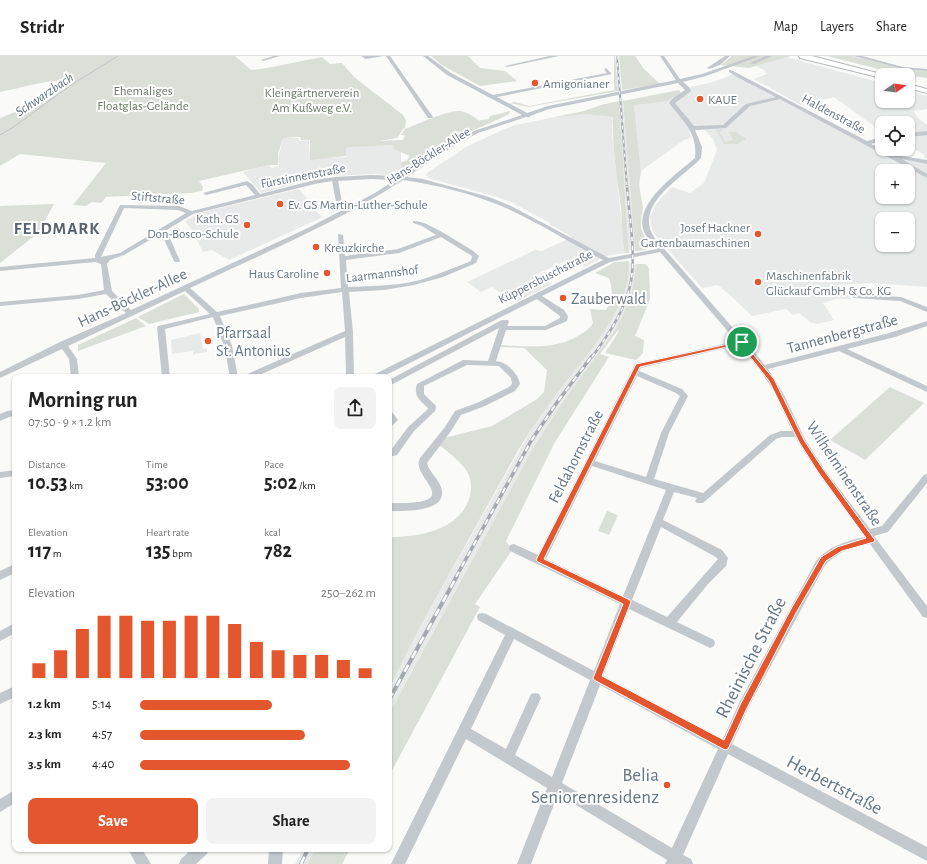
<!DOCTYPE html>
<meta charset="utf-8">
<style>
:root{--surface:#fff;--page:#f2f2f2;--text:#222;--muted:#767676;--line:#e0e0e0;--accent:#e4572e}
body{margin:0;font-family:"Alegreya Sans",sans-serif;background:var(--page);color:var(--text);height:100vh;display:flex;flex-direction:column;font-size:15px;white-space:nowrap}
*{box-sizing:border-box;margin:0}
p{font-size:13px;color:var(--muted)}
.icon{flex:none;width:22px;height:22px;fill:none;stroke:currentColor;stroke-width:2;stroke-linecap:round;stroke-linejoin:round}
.map{position:relative;flex:1;overflow:hidden}
.details{position:absolute;left:12px;top:318px;width:380px;height:478px;display:flex;flex-direction:column;background:var(--surface);border-radius:8px;box-shadow:0 1px 3px #0004}
.details>*{flex:none}
.needle{width:26px;rotate:77deg}
.tools{position:absolute;left:875px;top:12px;display:grid;gap:8px}
.tools a{display:grid;place-items:center;width:40px;height:40px;border-radius:8px;background:var(--surface);box-shadow:0 1px 3px #0004;font-size:20px}
.pin{position:absolute;display:grid;place-items:center;width:34px;height:34px;color:#fff;margin:-17px;border:2px solid #fff;border-radius:50%;box-shadow:0 1px 4px #0007}
.round{display:grid;place-items:center;flex:none;width:42px;height:42px;border-radius:8px;background:var(--page)}
.head{display:flex;align-items:center;justify-content:space-between;height:68px;padding:0 16px}
h1{font-size:22px;font-weight:700;line-height:30px}
.stats{display:grid;grid-template-columns:repeat(3,1fr);gap:6px;height:68px;padding:4px 16px}
.stats div{display:grid;align-content:center}
.stats b{font-size:20px;font-weight:700}
.stats small{font-size:11px;font-weight:400}
.stats p{font-size:11px}
.chart{height:112px;padding:8px 16px}
.chart p{display:flex;justify-content:space-between}
.chart svg{width:100%;height:72px;margin-top:4px;stroke:var(--accent);stroke-width:6}
.button{display:flex;gap:8px;margin-top:auto;padding:8px 16px}
.button a{flex:1;height:46px;border-radius:8px;background:var(--accent);color:#fff;font-size:16px;font-weight:700;line-height:46px;text-align:center}
.button a+a{background:var(--page);color:var(--text)}
ul{padding:0 16px;list-style:none;font-size:13px}
li{display:grid;grid-template-columns:64px 48px 1fr;align-items:center;height:30px}
li i{height:10px;border-radius:5px;background:var(--accent)}
header{display:flex;align-items:center;gap:24px;box-sizing:border-box;height:56px;padding:0 20px;background:var(--surface);border-bottom:1px solid var(--line)}
header strong{font-size:19px}
nav{display:flex;gap:22px;margin-inline-start:auto;font-size:14px}
.map>svg:first-child{display:block}
.built{fill:#e8e9e9;fill-rule:evenodd}
.green{fill:#dadfd7}
.lines{fill:none;stroke-linecap:round;stroke-linejoin:round}
.stream{stroke:#bbc7cb;stroke-width:1}
.highway-casing{stroke:#b4b9bd;stroke-width:2}
.minor{fill:#c3c8cc;fill-rule:evenodd}
.highway{fill:#fff;fill-rule:evenodd}
.rail-far3-casing{stroke:#a2aab0;stroke-width:2}
.rail-far2-casing{stroke:#a2aab0;stroke-width:2.5}
.rail-far1-casing{stroke:#a2aab0;stroke-width:3.5}
.rail-casing{stroke:#a2aab0;stroke-width:4}
.rail-far3{stroke:#fff;stroke-width:1;stroke-dasharray:3.5;stroke-linecap:butt}
.rail-far2{stroke:#fff;stroke-width:1.5;stroke-dasharray:4.5;stroke-linecap:butt}
.rail-far1{stroke:#fff;stroke-width:2;stroke-dasharray:6;stroke-linecap:butt}
.rail{stroke:#fff;stroke-width:2.5;stroke-dasharray:8;stroke-linecap:butt}
.route{fill:#e4572e;stroke:#fff;fill-rule:evenodd}
.poi-dot{fill:#e4572e;stroke:#fff;stroke-width:1.5}
.labels{text-anchor:middle;stroke-width:4;stroke-linejoin:round;paint-order:stroke}
.far-poi-label{font-size:13px;fill:#657683;stroke:#fff;text-anchor:start}
.far-park-label{font-size:13px;fill:#687a64;stroke:#fff}
.far-street-label{font-size:13px;fill:#657683;stroke:#fff}
.far-water-label{font-size:14px;font-style:italic;fill:#60757c;stroke:#fff}
.street-label{font-size:16px;fill:#657683;stroke:#fff}
.poi-label{font-size:16px;fill:#657683;stroke:#fff;text-anchor:start}
.far-district-label{font-size:17px;font-weight:bold;letter-spacing:1px;fill:#57646e;stroke:#fff}
.near-street-label{font-size:19px;fill:#657683;stroke:#fff}
.near-poi-label{font-size:19px;fill:#657683;stroke:#fff;text-anchor:end}
</style>
<header>
<strong>Stridr</strong>
<nav><a>Map</a><a>Layers</a><a>Share</a></nav>
</header>
<div class="map">
<svg width="927" height="808" viewBox="0 0 927 808">
<rect width="100%" height="100%" fill="#fafaf8"/>
<!-- built -->
<g class="built">
<path d="M786,1L882,27V45H908V34L927,40V53L914,55L917,61L927,69V75H926L927,77V102H924L925,99L914,93L908,92V67H882V76L834,41L801,49L754,23L767,18L764,16L766,15L756,10Z"/>
<path d="M734,18L743,25L751,26L885,99L927,107V231L871,227L839,229L852,243H835L823,247L834,264L817,268L810,266L799,257L793,259L786,253L752,260L731,240L718,229L702,232L654,178L651,170L650,161L656,148L672,131L690,137L704,127L717,94L713,83L705,74H689L691,82L684,84L641,115L634,49L677,43L690,36L691,31L713,26ZM882,115H908V141H882ZM882,163H908V189H882Z"/>
<path d="M619,45H623L635,194H629Z"/>
<path d="M586,58L613,61L612,77L625,197L605,200L585,211L570,203L537,218L552,228L516,246L492,231L481,236L467,226L535,194L542,195L572,181L549,168L550,167L511,146L497,141L431,123L426,120L427,117L466,91L502,74L516,69L550,62Z"/>
<path d="M283,82H299L300,85L309,84L310,103L346,101L345,90L401,86V120L374,118L333,120L317,122L261,137L243,116L269,109L272,112L279,110L278,103Z"/>
<path d="M299,133L315,152L319,158L323,161L229,204L212,194L203,196L192,174L185,165L199,157Z"/>
<path d="M630,207L636,208L631,241L615,274L562,347L532,394L389,658V633L422,567L535,367L608,269L620,249L629,217Z"/>
<path d="M200,277L203,293L207,292V296L193,298V295L172,298L171,284Z"/>
<path d="M304,793H315L307,808H295Z"/>
</g>
<!-- green -->
<g class="green">
<path d="M0,0H235L251,14L267,12L322,1L330,8L342,7L354,21L403,59L406,64L405,72L403,73L397,82L379,85L403,84L405,79H401L405,73C418,68 447,54 460,55C468,56 474,61 480,65V64L489,63L490,60L510,55L509,58L499,63L465,78L431,95L404,116L401,115V106L406,105L410,100L394,93L393,89L349,91L346,92V100L310,104V84H301L300,81L283,82L278,97V109H269L199,125L203,131L202,135L191,137L106,141L101,147L92,146L86,150L73,149L106,107L20,98L0,110V62L32,49L64,28L61,25L45,26L0,36Z"/>
<path d="M431,0H468L480,12L505,15L517,25L480,30L442,9Z"/>
<path d="M614,0H615L618,35L528,51L510,47L515,46L529,50L614,34Z"/>
<path d="M619,0H635L644,13L660,28L622,34Z"/>
<path d="M731,0H791L749,12L721,9L731,1Z"/>
<path d="M827,0H852L905,13L927,15V22L902,19Z"/>
<path d="M679,34L681,37L668,45L634,49L641,115L639,129L643,152L641,161V172L649,191L646,194L635,195L623,45Z"/>
<path d="M619,45L629,197H625C622,181 622,166 621,151C617,121 612,91 613,61L586,58L550,62L584,55L601,49Z"/>
<path d="M722,73V75H719L725,86L733,84L729,76H736L746,83L737,88H725L716,74Z"/>
<path d="M54,148L38,177L0,207V150Z"/>
<path d="M629,205C632,251 588,296 562,331C547,350 533,370 520,391L422,567L389,633V481C418,481 458,475 469,443C472,434 472,422 466,414C461,406 447,395 439,389L444,382L492,370L537,343L544,336L547,314L524,292L499,291V289C526,290 552,294 576,281C583,277 589,274 593,267L590,253L606,254C613,243 613,233 609,222L595,217L615,206Z"/>
<path d="M636,208H645L649,212L650,243L635,280L644,284L643,297L636,304L605,297L619,275L618,274L600,298L609,301L555,386L506,485L512,494L475,548L480,551L389,720V658L532,394L562,347L615,274L631,241Z"/>
<path d="M184,238L199,253V256L149,268L138,261Z"/>
<path d="M136,262L146,270L78,295V289Z"/>
<path d="M890,331L924,347L865,404L830,384Z"/>
<path d="M607,455L618,459L609,479L598,475Z"/>
<path d="M315,793H350L342,808H307Z"/>
</g>
<g class="lines">
<!-- stream -->
<path class="stream" d="M0,79L15,70L71,29L118,0"/>
<defs>
<g id="highway">
<path d="M799,0H812L885,19H882V22L800,2Z"/>
<path d="M908,28L927,33V37L908,32Z"/>
</g>
</defs>
<!-- highway casing -->
<use href="#highway" class="highway-casing"/>
<!-- minor -->
<g class="minor">
<path d="M273,0H280L263,5L261,4Z"/>
<path d="M361,0H384L366,3Z"/>
<path d="M386,0H390L433,61L432,62H428Z"/>
<path d="M423,0H428L451,17L493,39L607,17L604,13L606,12L612,18L497,41L527,57L548,50L676,24L660,0H664L680,23L702,18L754,0H760L706,20L683,26L690,32L691,35L675,47L694,70L723,69L746,48L776,41C760,32 744,26 729,16V14H731L867,85L882,81V85L871,88L895,99L927,104V108L902,103L927,118V122L780,43L750,50L726,72L695,74L702,91L701,102C683,122 633,148 654,181L765,309L889,277L927,265V270L895,281L847,293L927,330V336L839,295L768,313L783,337L805,383L824,413L870,473L882,470L924,419L927,418V427L888,476L874,480L927,550V562L923,561L870,488C852,491 836,496 824,511L748,652L732,688L927,791V805L728,698L683,799L691,803L693,808H665L667,804L558,738L531,808H517L547,732L466,683L405,808H391L505,579L478,564L477,561L478,558L482,557L486,558L594,615L620,548L510,495L509,492L510,489L514,488L538,499L635,308L736,285L660,196L610,206L542,240L564,254L568,260L567,265L546,274H506L496,305C507,306 518,317 520,328L515,335L485,350L461,359L451,375L427,407C429,416 438,422 441,431C450,457 403,455 389,455V447C471,449 409,422 420,402L445,371L455,355L479,346L509,331L512,328L511,322L499,310L467,309L424,330V338L435,349L436,351L435,355L414,375L397,399L389,401V395L391,394L408,371L427,354L428,352C420,345 413,339 417,328L463,304L488,305L499,272L389,330V324L502,264H508L509,266L507,270H545L560,262V260L537,243L382,321H372L373,319L603,204C571,187 539,167 506,152C474,138 437,129 403,124C337,167 262,198 190,232L217,256L301,237L341,232L338,178L343,179L345,200L398,193L436,179L422,170L413,167V165C425,163 460,187 472,194L479,200L476,207L443,221L414,229L384,234L349,236L353,276L354,321H346L345,281L255,321H244L245,319L345,275L342,236L301,242L220,260L232,290L238,321H230L224,290L213,261L165,273L170,321H162L157,272L158,270L210,258L185,235L68,290L77,303L79,321H71L69,303L62,293L0,322V316L60,286L126,257L106,238L78,243L0,250V246L78,239L104,234L101,208L95,206L0,215V211L95,202V199L120,149L179,150L192,155L255,139L246,129L206,139L203,137L247,125L252,128L260,138L315,124L335,121L371,119L400,120L448,89L474,75L522,59L447,19ZM678,27L685,34L672,43L669,47C683,65 698,77 695,102C677,118 633,147 644,176C647,182 653,188 657,193L609,202L511,150L489,141L423,123L407,121L452,91L478,77L526,61H530V60L549,53ZM371,123L395,124L375,137L308,172L131,254L112,235L107,208L110,204L124,199L160,178L162,179L174,205L175,206H179L180,205L168,178L165,175L193,158L315,128L332,125L337,151L340,153L343,151L338,125ZM124,152L178,154L186,157L120,197L101,201ZM441,181L472,200L471,205C453,212 435,220 416,225C394,230 371,230 348,231L346,204L399,197ZM739,289L760,314L775,337L792,375H781L770,379L703,437L654,423L669,377L688,340L682,333L639,315L641,312ZM637,320L676,337L680,340L661,377L646,421L595,405ZM782,381H795L818,417L865,481C846,485 829,490 816,505L740,645L723,683L603,620L629,553L706,590L710,592L714,590L715,587L714,584L677,566L708,528L726,510L728,502L722,494L663,464L674,436L697,442L695,445L697,447H703L776,383ZM592,410L666,434L623,540L546,503ZM661,471L714,500L718,503L667,561L632,544ZM514,583L590,624L552,721L515,699L541,642L539,638L535,637L531,638L506,693L471,673ZM600,629L718,693L672,792L562,727Z"/>
<path d="M550,0H559L507,11L505,10Z"/>
<path d="M725,0H730L720,9L709,13L707,12Z"/>
<path d="M766,0H772L754,8L750,7Z"/>
<path d="M854,0H862L903,11L927,13V15L903,13Z"/>
<path d="M927,75V79L908,81V77Z"/>
<path d="M851,238L901,241L927,251V256L900,245L854,242L850,240Z"/>
<path d="M15,354V360L9,361L0,365V358L7,355Z"/>
<path d="M389,355L392,356L398,364L392,370L389,371Z"/>
<path d="M15,414V420L0,422V416Z"/>
<path d="M15,508V517L0,524V515Z"/>
<path d="M15,567V577L0,585V575Z"/>
<path d="M15,630V641L0,648V637Z"/>
<path d="M15,734V747L0,756V743Z"/>
<path d="M128,793H142L151,808H136Z"/>
<path d="M192,793H209L207,798L196,808H179L181,803Z"/>
<path d="M269,793H283L282,808H268Z"/>
</g>
<!-- highway -->
<use href="#highway" class="highway"/>
<defs>
<path id="rail-far3" d="M617,0L627,131"/>
<path id="rail-far2" d="M592,301C609,278 626,253 631,225C636,197 629,159 627,130"/>
<path id="rail-far1" d="M456,521L531,385L558,345L592,300"/>
<g id="rail">
<path d="M389,644L457,520"/>
<path d="M301,808L308,793"/>
</g>
</defs>
<!-- rail-far3 casing -->
<use href="#rail-far3" class="rail-far3-casing"/>
<!-- rail-far2 casing -->
<use href="#rail-far2" class="rail-far2-casing"/>
<!-- rail-far1 casing -->
<use href="#rail-far1" class="rail-far1-casing"/>
<!-- rail casing -->
<use href="#rail" class="rail-casing"/>
<!-- rail-far3 -->
<use href="#rail-far3" class="rail-far3"/>
<!-- rail-far2 -->
<use href="#rail-far2" class="rail-far2"/>
<!-- rail-far1 -->
<use href="#rail-far1" class="rail-far1"/>
<!-- rail -->
<use href="#rail" class="rail"/>
</g>
<!-- route -->
<path class="route" d="M742,285L774,323L804,384L823,413L875,484L874,486L842,495L826,505L796,557L747,652L728,693L725,694L594,624L593,622L623,548L538,506L536,504L636,308ZM740,288L769,325L799,386L818,416L866,482L837,491L821,501L791,553L741,647L724,684L602,620L631,546L630,544L544,503L640,311Z"/>
<!-- markers -->
<g class="poi-dot">
<circle cx="535" cy="27" r="4"/>
<circle cx="700" cy="43" r="4"/>
<circle cx="280" cy="148" r="4"/>
<circle cx="247" cy="169" r="4"/>
<circle cx="758" cy="178" r="4"/>
<circle cx="316" cy="191" r="4"/>
<circle cx="327" cy="217" r="4"/>
<circle cx="758" cy="226" r="4"/>
<circle cx="563" cy="242" r="4"/>
<circle cx="208" cy="285" r="4"/>
<circle cx="667" cy="729" r="4"/>
</g>
<g class="labels">
<!-- far-poi labels -->
<g class="far-poi-label">
<text x="543" y="32">Amigonianer</text>
<text x="708" y="48">KAUE</text>
<text x="288" y="153">Ev. GS Martin-Luther-Schule</text>
<text x="239" y="167" text-anchor="end">Kath. GS<tspan x="239" dy="15">Don-Bosco-Schule</tspan></text>
<text x="750" y="176" text-anchor="end">Josef Hackner<tspan x="750" dy="15">Gartenbaumaschinen</tspan></text>
<text x="324" y="196">Kreuzkirche</text>
<text x="319" y="222" text-anchor="end">Haus Caroline</text>
<text x="766" y="224">Maschinenfabrik<tspan x="766" dy="15">Glückauf GmbH &amp; Co. KG</tspan></text>
</g>
<!-- far-park labels -->
<g class="far-park-label">
<text x="143" y="39">Ehemaliges<tspan x="143" dy="15">Floatglas-Gelände</tspan></text>
<text x="312" y="41">Kleingärtnerverein<tspan x="312" dy="15">Am Kußweg e.V.</tspan></text>
</g>
<!-- far-street labels -->
<g class="far-street-label">
<text transform="translate(834 57) rotate(28)" y="5">Haldenstraße</text>
<text transform="translate(428 99) rotate(-32)" y="5">Hans-Böckler-Allee</text>
<text transform="translate(303 119) rotate(-11)" y="5">Fürstinnenstraße</text>
<text transform="translate(158 141) rotate(5)" y="5">Stiftstraße</text>
<text transform="translate(382 217) rotate(-7)" y="5">Laarmannshof</text>
<text transform="translate(545 220) rotate(-27)" y="5">Küppersbuschstraße</text>
</g>
<!-- far-water labels -->
<g class="far-water-label">
<text transform="translate(44 38) rotate(-34)" y="5">Schwarzbach</text>
</g>
<!-- street labels -->
<g class="street-label">
<text transform="translate(132 241) rotate(-25)" y="6">Hans-Böckler-Allee</text>
<text transform="translate(842 277) rotate(-15)" y="6">Tannenbergstraße</text>
<text transform="translate(575 400) rotate(-63)" y="6">Feldahornstraße</text>
<text transform="translate(845 417) rotate(56)" y="6">Wilhelminenstraße</text>
</g>
<!-- poi labels -->
<g class="poi-label">
<text x="571" y="248">Zauberwald</text>
<text x="216" y="282">Pfarrsaal<tspan x="216" dy="18">St. Antonius</tspan></text>
</g>
<!-- far-district labels -->
<g class="far-district-label">
<text x="57" y="178">FELDMARK</text>
</g>
<!-- near-street labels -->
<g class="near-street-label">
<text transform="translate(750 601) rotate(-63)" y="7">Rheinische Straße</text>
<text transform="translate(835 728) rotate(28)" y="7">Herbertstraße</text>
</g>
<!-- near-poi labels -->
<g class="near-poi-label">
<text x="659" y="725">Belia<tspan x="659" dy="22">Seniorenresidenz</tspan></text>
</g>
</g>
</svg>
<div class="tools">
<a><svg class="needle" viewBox="-14 -14 28 28"><path d="M0-13l5 13h-10z" fill="#e53935"/><path d="M0 13l5-13h-10z" fill="#767676"/></svg></a>
<a><svg class="icon" aria-label="locate" viewBox="0 0 24 24"><circle cx="12" cy="12" r="6"/><path d="M12 2v4M12 18v4M2 12h4M18 12h4"/></svg></a>
<a>+</a>
<a>−</a>
</div>
<div class="pin" style="left:742px;top:286px;background:#1e9e55"><svg class="icon" aria-label="arrive" viewBox="0 0 24 24"><path d="M6 21V4h12l-3 4 3 4H6"/></svg></div>
<section class="details">
<div class="head"><div><h1>Morning run</h1><p>07:50 · 9 × 1.2 km</p></div><a class="round"><svg class="icon" aria-label="share" viewBox="0 0 24 24"><path d="M12 15V3M7 8l5-5 5 5M5 13v7h14v-7"/></svg></a></div>
<div class="stats">
<div><p>Distance</p><b>10.53<small> km</small></b></div>
<div><p>Time</p><b>53:00</b></div>
<div><p>Pace</p><b>5:02<small> /km</small></b></div>
</div>
<div class="stats">
<div><p>Elevation</p><b>117<small> m</small></b></div>
<div><p>Heart rate</p><b>135<small> bpm</small></b></div>
<div><p>kcal</p><b>782</b></div>
</div>
<div class="chart"><p><span>Elevation</span>250–262 m</p>
<svg viewBox="0 0 160 44" preserveAspectRatio="none"><path d="M5 44V35M15 44V27M25 44V14M35 44V6M45 44V6M55 44V9M65 44V9M75 44V6M85 44V6M95 44V11M105 44V22M115 44V27M125 44V30M135 44V30M145 44V33M155 44V38"/></svg>
</div>
<ul>
<li><b>1.2 km</b>5:14<i style="width:56%"></i></li>
<li><b>2.3 km</b>4:57<i style="width:70%"></i></li>
<li><b>3.5 km</b>4:40<i style="width:89%"></i></li>
</ul>
<div class="button"><a>Save</a><a>Share</a></div>
</section>
</div>
